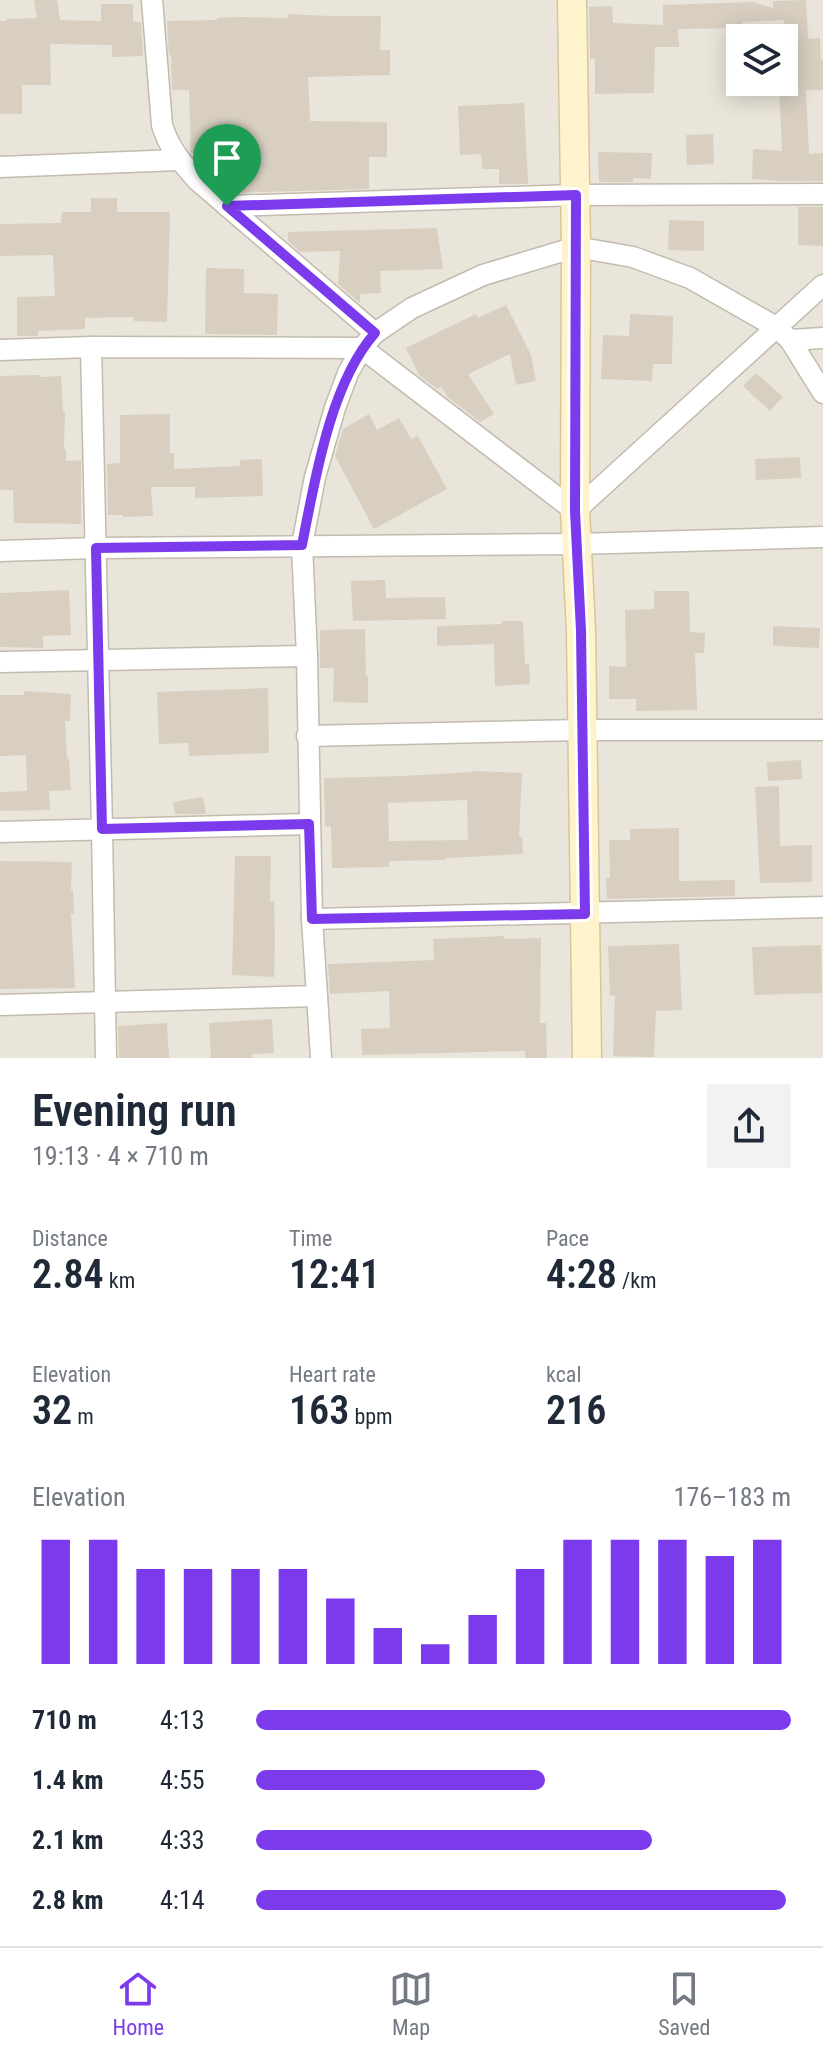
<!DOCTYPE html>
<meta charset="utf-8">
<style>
:root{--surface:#fff;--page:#f2f2f3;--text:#1f2937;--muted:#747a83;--line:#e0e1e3;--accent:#7c3aed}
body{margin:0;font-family:"Roboto Condensed",sans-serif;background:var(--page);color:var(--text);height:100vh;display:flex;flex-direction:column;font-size:30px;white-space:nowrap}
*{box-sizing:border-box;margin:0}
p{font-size:26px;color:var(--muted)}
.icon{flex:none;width:44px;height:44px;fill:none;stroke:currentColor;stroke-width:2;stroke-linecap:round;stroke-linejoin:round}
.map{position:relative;height:1058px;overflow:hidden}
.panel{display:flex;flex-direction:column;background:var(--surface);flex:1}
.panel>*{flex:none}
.buttons{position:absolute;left:726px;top:24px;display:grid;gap:16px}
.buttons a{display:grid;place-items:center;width:72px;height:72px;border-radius:0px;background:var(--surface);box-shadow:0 4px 20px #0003;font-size:40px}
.pin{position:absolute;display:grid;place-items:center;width:68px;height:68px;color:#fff;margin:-82px -34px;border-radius:50% 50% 50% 0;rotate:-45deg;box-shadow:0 0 8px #0007}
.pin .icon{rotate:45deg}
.round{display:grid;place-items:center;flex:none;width:84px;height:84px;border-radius:0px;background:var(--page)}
.overview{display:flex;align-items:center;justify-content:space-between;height:136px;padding:0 32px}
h1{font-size:44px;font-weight:600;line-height:60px}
.metrics{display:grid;grid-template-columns:repeat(3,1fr);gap:12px;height:136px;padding:8px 32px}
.metrics div{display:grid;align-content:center}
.metrics b{font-size:40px;font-weight:600}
.metrics small{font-size:22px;font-weight:400}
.metrics p{font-size:22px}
.chart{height:224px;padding:16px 32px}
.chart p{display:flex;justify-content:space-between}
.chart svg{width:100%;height:144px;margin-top:8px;stroke:var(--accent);stroke-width:6}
ul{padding:0 32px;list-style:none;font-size:26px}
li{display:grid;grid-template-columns:128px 96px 1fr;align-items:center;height:60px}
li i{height:20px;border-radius:10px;background:var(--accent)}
.dock{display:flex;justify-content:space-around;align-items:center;height:112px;border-top:2px solid var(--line);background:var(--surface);font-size:22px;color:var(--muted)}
.dock a{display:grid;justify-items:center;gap:4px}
.dock .current{color:var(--accent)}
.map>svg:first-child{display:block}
.residential{fill:#eae5da;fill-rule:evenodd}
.building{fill:#d8cfc1;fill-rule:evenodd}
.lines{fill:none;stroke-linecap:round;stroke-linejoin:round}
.street-casing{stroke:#c2bbae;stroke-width:23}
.secondary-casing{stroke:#d6c79b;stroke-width:31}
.street{stroke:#fff;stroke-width:20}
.secondary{stroke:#fff3cd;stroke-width:28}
.route-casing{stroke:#fff;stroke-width:16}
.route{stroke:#7c3aed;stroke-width:10}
</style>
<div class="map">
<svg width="823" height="1058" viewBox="0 0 823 1058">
<rect width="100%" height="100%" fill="#f6f3ec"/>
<!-- residential -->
<path class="residential" d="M0,0H823V1058H0ZM740,38H784V82H740Z"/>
<!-- building -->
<g class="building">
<path d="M34,0H57L60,20L101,21V4H133V22H141L143,56L112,57V45L50,44L51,85H22V114H0V21H7V19L37,18Z"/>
<path d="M806,0L808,39L820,38L821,60H823V90H806L809,154L823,153V181H780L752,179L753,149L782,151L779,82L786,80L784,20L742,22L743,28L678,29L679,47H655L654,93L595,94V59H590L589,7L612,6L613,23L663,25V5L753,2L773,8V1Z"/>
<path d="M288,14L330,16H381L380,50H390V75L308,77L310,121L387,122V157H369V189L232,193L227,189L225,153H191L189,90H172L171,55H169L167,21L217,20V18L239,17L288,18Z"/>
<path d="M524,103L528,184H499V169H482L481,154L460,155L458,106Z"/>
<path d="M713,134L714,164L687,165L686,135Z"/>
<path d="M598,152L652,153L651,179L633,178V182H599Z"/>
<path d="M91,198H117V212H170L167,322L134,321V317L85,318V329L38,331V336H17V297L55,296L53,255L0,256V224L61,223L62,212H91Z"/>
<path d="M798,207H823V246L798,245Z"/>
<path d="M669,220L704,221V251L668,250Z"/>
<path d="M437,228L443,269L380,271L381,293L360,294V303L338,284L340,251L300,252L288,241V232Z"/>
<path d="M206,268L244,269V293L278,294L277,335L205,334Z"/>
<path d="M506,305L531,355L536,381L516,385L510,354L468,374L494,414L480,422L448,397L441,387L437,389L419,375L406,348L476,314L478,318Z"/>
<path d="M630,314L673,316L672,364H653L652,381L601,379L603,335L629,336Z"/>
<path d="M756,373L783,397L770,411L743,386Z"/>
<path d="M40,375V377L61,376L63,411H65L64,449H66V461L81,460V524L14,523L13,490H0V376Z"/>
<path d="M170,414V453H174V469L240,466V460L262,459L263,496L195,498V487H151L153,516L123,517V515H108L107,464L120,463V415Z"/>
<path d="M369,414L377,430L399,418L411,439L418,436L447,489L374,529L335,456L343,429Z"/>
<path d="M800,457L801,478L756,480L755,459Z"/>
<path d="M385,580L386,598L445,597L446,619L353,621L351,581Z"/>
<path d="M69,590L71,635L43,636V648L0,647V593Z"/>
<path d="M654,591H689L690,632L705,633L704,653H695L697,710L636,711V699H609V666L626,667L625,610L654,609Z"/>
<path d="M502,621H523L525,664H529L530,684L495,686L494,644L437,646V626L502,624Z"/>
<path d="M773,626L820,628L819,648L773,646Z"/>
<path d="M365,629L366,676H368V703L333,702L334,668H320V630Z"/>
<path d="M268,688L269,753L189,756L188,743L159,744L157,692Z"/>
<path d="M24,691L71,694L70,721H65L67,759H69L71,790L49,791L50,810L0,811V792L27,791L26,755L0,756V695H24Z"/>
<path d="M801,760L802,779L768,781L767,762Z"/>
<path d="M472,771L522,773L519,837H522L523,854L446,858V860L389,861V867L332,868L331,826H325L324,778L403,776L472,772ZM467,800L468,840L389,841L388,803Z"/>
<path d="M779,786L780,846L812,845V882L760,883L755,787Z"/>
<path d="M203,797L206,814H175L173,802Z"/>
<path d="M679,828V881L735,880V896L607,899L606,878H610L609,840H630V829Z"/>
<path d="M235,856H271L270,902L274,901L275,941L274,977L232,975Z"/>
<path d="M0,861L72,862L71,890H73L74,914H71L75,988L0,989Z"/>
<path d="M504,936L505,939L541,938L540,1023H546L547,1058H525V1051L362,1055L361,1029L390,1028L389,991L330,994L328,964L434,960L433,939Z"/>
<path d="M679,944L682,1010L656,1011L654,1057L613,1056L615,995L610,996L608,946Z"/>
<path d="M821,945L822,993L754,995L752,947Z"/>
<path d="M272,1019L274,1053L252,1054V1058H211L209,1023Z"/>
<path d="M167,1023L169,1058H119L118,1026Z"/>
</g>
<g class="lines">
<defs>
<g id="street">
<path d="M152,0L162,125C169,148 181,162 197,180L375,333"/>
<path d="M0,167L178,160"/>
<path d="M227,206L576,195L823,194"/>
<path d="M790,340L823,338"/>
<path d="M91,347L102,829L106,1058"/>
<path d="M0,350L91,347L362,348L575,511L823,285"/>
<path d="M0,551L96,548L577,544L823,537"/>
<path d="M0,662L307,656"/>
<path d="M307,736L581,730H823"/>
<path d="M0,832L309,824"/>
<path d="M312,919L823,907"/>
<path d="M0,1005L317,996"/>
<path d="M321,1058L312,919L307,656L302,545L315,477L335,408L348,373L362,348L375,333L412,308L483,275L576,247L633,257L690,278L776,327L790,340L823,393"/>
</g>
<path id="secondary" d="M572,0L576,247L575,511L581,631L587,1058"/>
</defs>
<!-- street casing -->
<use href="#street" class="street-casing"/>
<!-- secondary casing -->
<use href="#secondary" class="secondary-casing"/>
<!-- street -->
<use href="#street" class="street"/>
<!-- secondary -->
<use href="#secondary" class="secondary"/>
</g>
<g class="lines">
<defs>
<path id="route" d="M576,195L575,511L581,631L585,914L312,919L309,824L102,829L96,548L302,545C315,480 330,384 375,333L227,206Z"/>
</defs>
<!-- route casing -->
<use href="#route" class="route-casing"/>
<!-- route -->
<use href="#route" class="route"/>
</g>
</svg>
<div class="buttons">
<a><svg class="icon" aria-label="layers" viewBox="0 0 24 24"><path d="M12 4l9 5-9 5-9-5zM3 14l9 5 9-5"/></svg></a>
</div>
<div class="pin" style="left:227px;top:206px;background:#1e9e55"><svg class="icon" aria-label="arrive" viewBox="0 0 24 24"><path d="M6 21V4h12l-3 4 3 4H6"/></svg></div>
</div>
<section class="panel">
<div class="overview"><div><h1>Evening run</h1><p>19:13 · 4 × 710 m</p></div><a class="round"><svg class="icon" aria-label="share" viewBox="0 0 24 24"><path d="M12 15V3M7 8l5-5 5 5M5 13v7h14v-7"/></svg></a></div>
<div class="metrics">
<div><p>Distance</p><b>2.84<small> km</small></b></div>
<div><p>Time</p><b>12:41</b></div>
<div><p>Pace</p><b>4:28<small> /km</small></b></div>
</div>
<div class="metrics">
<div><p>Elevation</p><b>32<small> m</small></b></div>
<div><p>Heart rate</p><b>163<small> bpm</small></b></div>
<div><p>kcal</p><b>216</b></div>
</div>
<div class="chart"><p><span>Elevation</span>176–183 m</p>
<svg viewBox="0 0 160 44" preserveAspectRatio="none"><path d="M5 44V6M15 44V6M25 44V15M35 44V15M45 44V15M55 44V15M65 44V24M75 44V33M85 44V38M95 44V29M105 44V15M115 44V6M125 44V6M135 44V6M145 44V11M155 44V6"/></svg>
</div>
<ul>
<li><b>710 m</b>4:13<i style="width:100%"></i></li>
<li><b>1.4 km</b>4:55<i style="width:54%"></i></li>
<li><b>2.1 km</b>4:33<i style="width:74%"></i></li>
<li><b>2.8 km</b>4:14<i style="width:99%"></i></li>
</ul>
</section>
<nav class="dock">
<a class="current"><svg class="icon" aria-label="home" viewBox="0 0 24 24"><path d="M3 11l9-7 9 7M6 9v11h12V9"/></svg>Home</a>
<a><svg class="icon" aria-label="map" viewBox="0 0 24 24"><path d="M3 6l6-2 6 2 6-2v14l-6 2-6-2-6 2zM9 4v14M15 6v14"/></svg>Map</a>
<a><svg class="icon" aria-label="saved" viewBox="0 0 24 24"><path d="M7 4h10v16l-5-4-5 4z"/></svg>Saved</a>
</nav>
